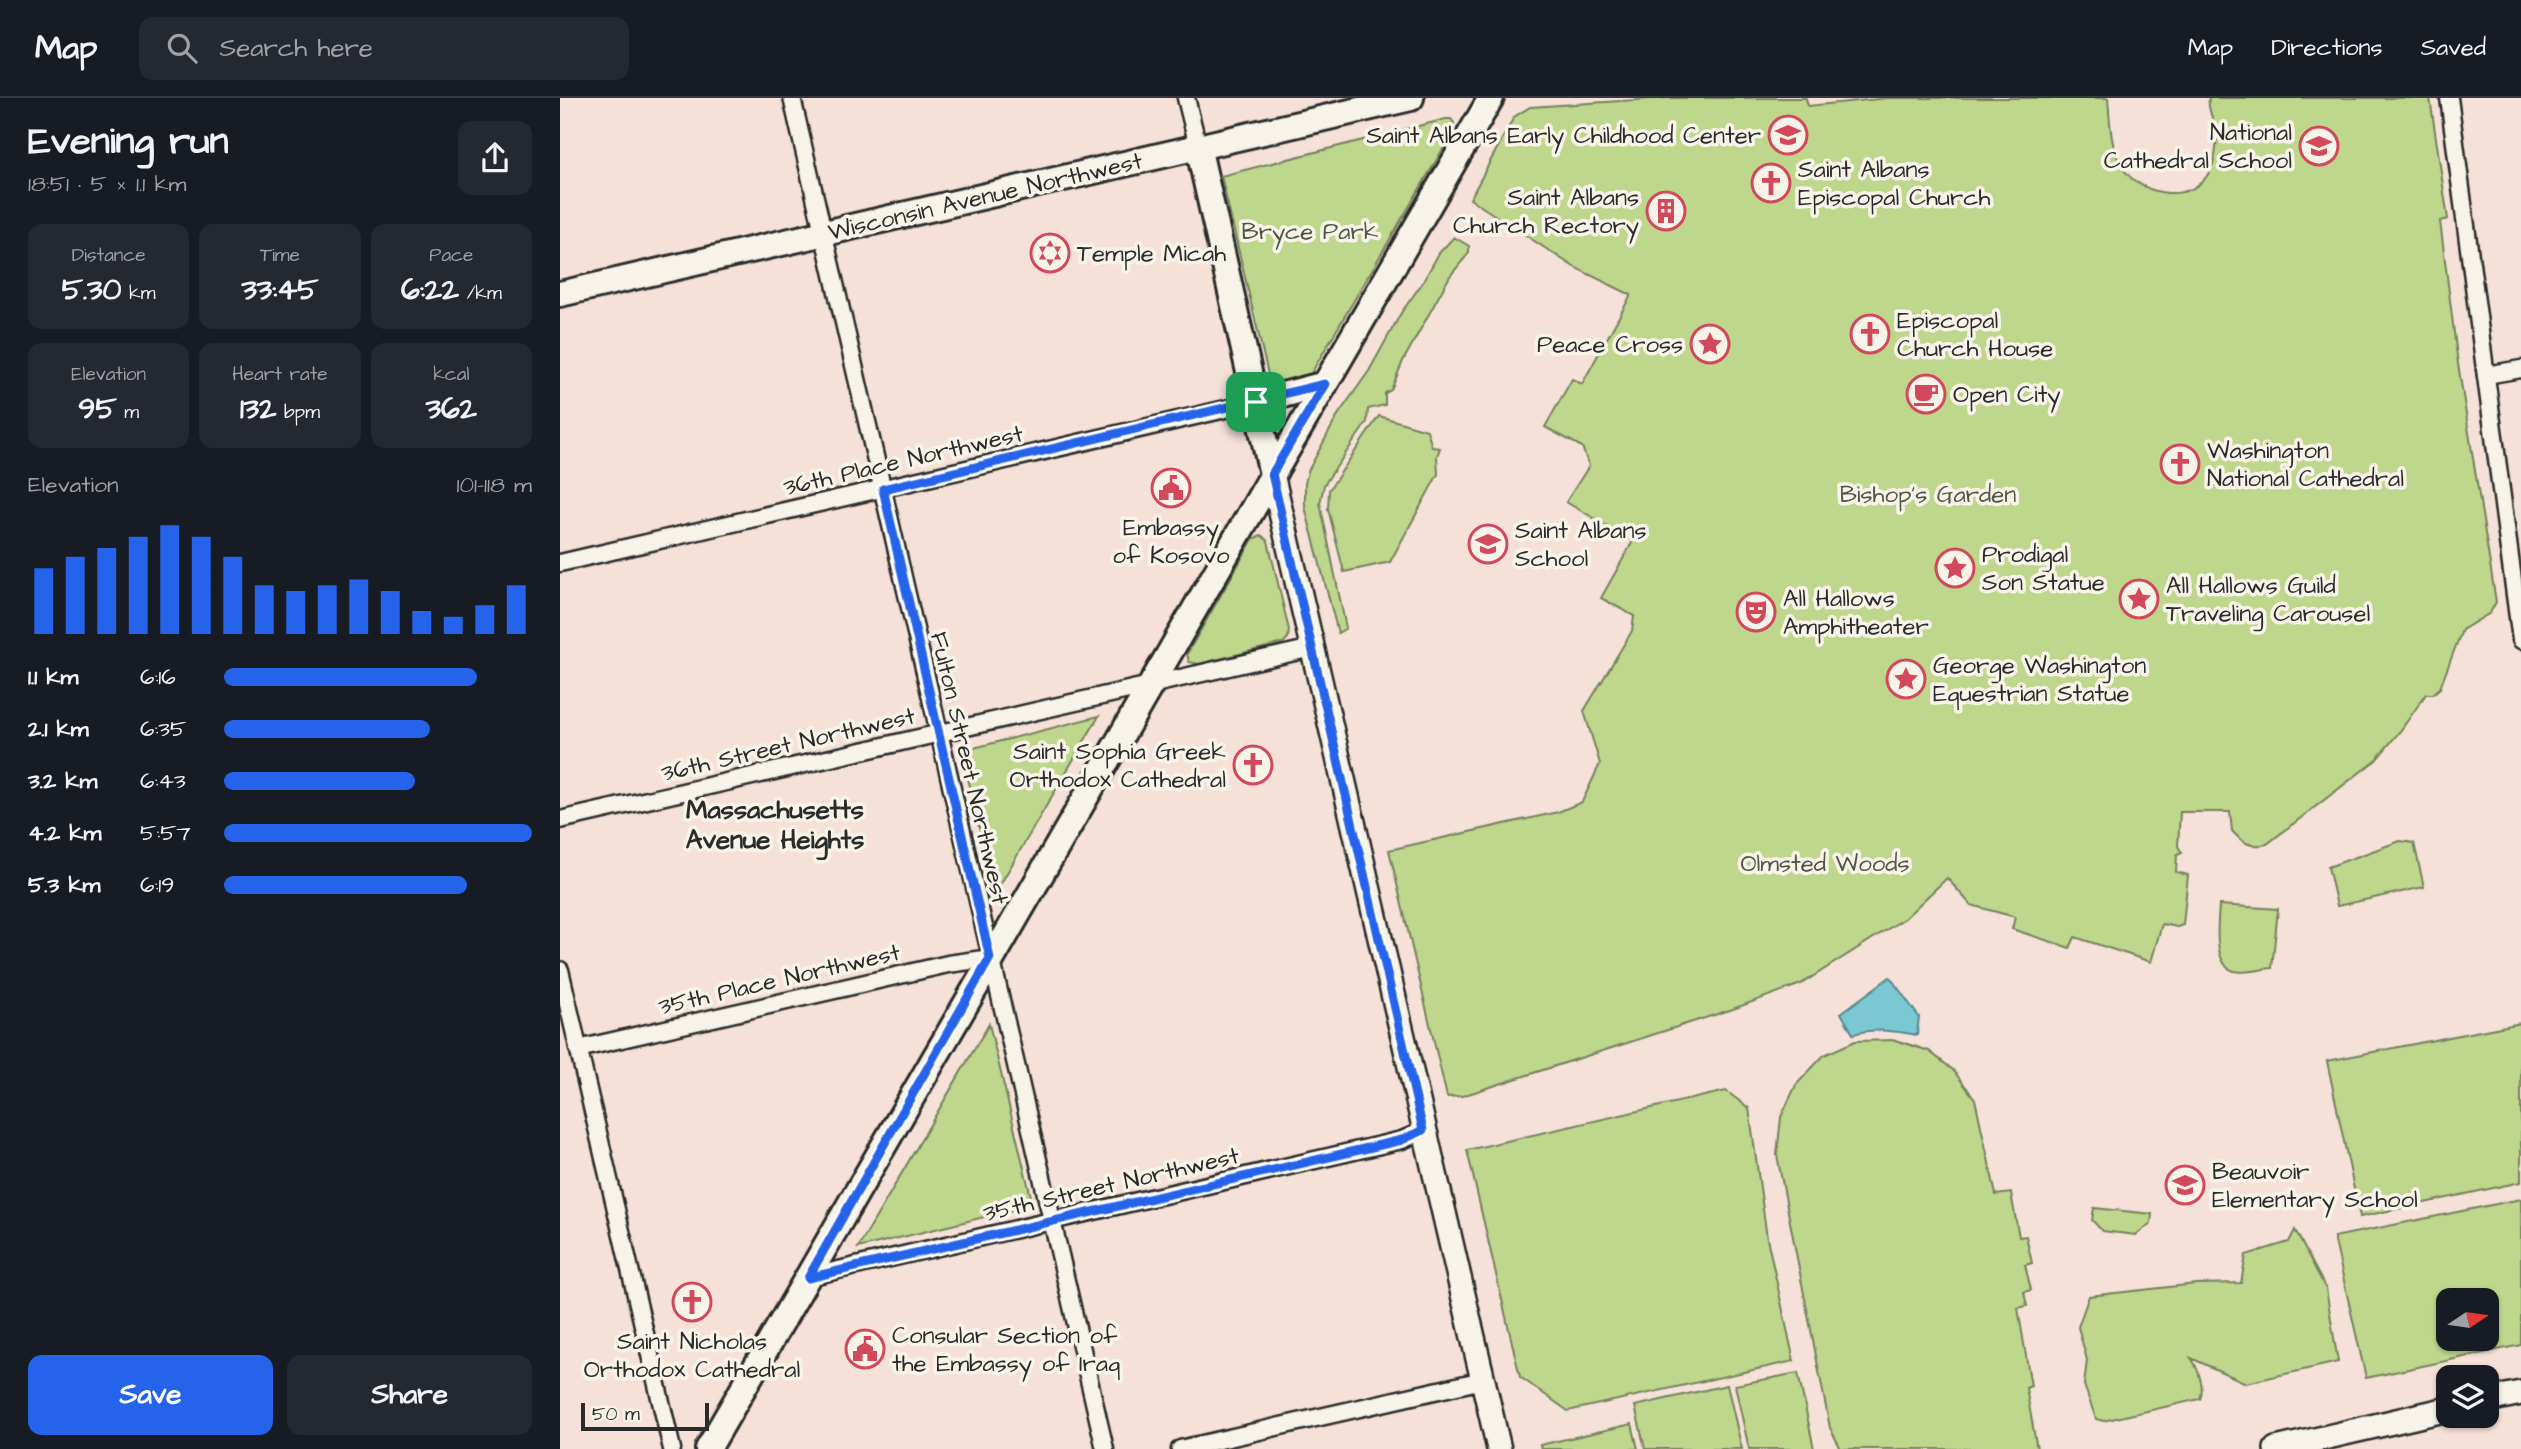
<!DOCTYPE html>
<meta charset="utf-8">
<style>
:root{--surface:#171b24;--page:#242831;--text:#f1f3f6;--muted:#9ea1a6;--line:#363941;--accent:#2563eb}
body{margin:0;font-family:"Architects Daughter",sans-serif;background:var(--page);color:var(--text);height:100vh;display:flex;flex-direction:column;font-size:26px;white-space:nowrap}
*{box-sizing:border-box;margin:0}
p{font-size:23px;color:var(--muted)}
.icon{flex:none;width:38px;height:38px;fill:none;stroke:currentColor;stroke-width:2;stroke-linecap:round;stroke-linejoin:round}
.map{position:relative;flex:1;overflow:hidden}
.drawer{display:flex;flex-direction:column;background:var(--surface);width:560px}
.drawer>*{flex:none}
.needle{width:46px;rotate:77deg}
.tools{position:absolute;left:1876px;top:1190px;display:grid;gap:14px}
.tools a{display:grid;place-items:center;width:63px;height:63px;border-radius:14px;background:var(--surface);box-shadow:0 2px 5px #0004;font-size:35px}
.scale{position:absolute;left:21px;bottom:18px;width:128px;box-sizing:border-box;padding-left:7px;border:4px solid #2b2b2b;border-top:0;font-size:19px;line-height:24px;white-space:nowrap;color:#2b2b2b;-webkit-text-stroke:5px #f7f3e8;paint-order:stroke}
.pin{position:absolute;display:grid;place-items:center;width:60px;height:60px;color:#fff;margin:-30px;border-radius:14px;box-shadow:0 4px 10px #0006}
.round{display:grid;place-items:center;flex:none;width:74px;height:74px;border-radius:14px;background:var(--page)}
.summary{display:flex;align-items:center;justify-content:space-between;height:119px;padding:0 28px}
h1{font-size:38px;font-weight:700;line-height:52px}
.metrics{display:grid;grid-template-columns:repeat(3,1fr);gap:10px;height:119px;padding:7px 28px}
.metrics div{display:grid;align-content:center;border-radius:14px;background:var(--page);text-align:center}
.metrics b{font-size:30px;font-weight:700}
.metrics small{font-size:19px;font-weight:400}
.metrics p{font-size:19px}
.chart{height:196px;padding:14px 28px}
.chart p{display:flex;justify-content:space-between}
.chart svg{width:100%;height:126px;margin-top:7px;stroke:var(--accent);stroke-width:6}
.cta{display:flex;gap:14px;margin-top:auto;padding:14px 28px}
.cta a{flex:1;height:80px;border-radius:14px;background:var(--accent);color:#fff;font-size:28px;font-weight:700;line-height:80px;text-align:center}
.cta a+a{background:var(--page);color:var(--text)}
ul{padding:0 28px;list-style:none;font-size:23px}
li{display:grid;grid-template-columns:112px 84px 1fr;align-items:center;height:52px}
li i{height:18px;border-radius:9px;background:var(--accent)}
header{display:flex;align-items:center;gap:42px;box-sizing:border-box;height:98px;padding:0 35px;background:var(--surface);border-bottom:2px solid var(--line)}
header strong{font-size:33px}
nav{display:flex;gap:38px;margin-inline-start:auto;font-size:24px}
.search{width:490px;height:63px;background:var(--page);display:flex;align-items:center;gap:18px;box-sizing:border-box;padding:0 24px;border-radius:14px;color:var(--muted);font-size:26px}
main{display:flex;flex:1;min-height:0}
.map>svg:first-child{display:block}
.green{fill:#bed78d;stroke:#74815c;stroke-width:2;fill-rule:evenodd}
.water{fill:#79c8d4;stroke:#5a8990;stroke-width:2}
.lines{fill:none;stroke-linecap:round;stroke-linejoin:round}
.minor-casing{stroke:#2b2b2b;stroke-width:21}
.secondary-casing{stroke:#2b2b2b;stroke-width:28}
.primary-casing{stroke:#2b2b2b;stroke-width:30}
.minor{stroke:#f7f3e8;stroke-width:16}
.secondary{stroke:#f7f3e8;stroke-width:23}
.primary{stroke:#f7f3e8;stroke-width:24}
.route-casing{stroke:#fff;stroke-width:14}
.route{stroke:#2563eb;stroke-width:9}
.labels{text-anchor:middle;stroke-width:7;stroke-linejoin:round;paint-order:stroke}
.poi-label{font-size:24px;fill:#2b2b2b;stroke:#f7f3e8;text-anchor:start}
.street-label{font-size:24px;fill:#2b2b2b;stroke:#f7f3e8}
.park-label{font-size:24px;fill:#505644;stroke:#f7f3e8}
.neighbourhood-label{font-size:26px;font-weight:bold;fill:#2b2b2b;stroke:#f7f3e8}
</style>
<header>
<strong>Map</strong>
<div class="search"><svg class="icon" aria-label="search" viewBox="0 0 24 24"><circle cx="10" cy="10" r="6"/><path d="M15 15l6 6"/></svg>Search here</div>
<nav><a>Map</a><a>Directions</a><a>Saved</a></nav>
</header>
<main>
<section class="drawer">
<div class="summary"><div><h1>Evening run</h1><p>18:51 · 5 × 1.1 km</p></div><a class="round"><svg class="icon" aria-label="share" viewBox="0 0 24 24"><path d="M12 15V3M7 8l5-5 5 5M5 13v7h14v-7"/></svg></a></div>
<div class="metrics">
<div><p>Distance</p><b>5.30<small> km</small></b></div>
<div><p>Time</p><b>33:45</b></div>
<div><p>Pace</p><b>6:22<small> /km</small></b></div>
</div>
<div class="metrics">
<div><p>Elevation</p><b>95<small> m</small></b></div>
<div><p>Heart rate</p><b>132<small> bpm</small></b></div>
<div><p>kcal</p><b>362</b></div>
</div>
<div class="chart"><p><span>Elevation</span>101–118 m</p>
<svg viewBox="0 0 160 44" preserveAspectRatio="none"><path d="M5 44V21M15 44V17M25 44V14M35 44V10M45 44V6M55 44V10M65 44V17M75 44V27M85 44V29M95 44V27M105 44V25M115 44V29M125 44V36M135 44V38M145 44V34M155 44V27"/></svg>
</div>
<ul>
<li><b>1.1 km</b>6:16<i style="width:82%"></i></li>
<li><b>2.1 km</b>6:35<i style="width:67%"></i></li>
<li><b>3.2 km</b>6:43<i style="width:62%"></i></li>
<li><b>4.2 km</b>5:57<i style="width:100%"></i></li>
<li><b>5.3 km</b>6:19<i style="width:79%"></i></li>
</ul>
<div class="cta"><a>Save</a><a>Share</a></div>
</section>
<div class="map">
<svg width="1961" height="1351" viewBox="0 0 1961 1351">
<rect width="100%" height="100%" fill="#f6e1d9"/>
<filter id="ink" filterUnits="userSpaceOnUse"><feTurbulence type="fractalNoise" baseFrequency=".0143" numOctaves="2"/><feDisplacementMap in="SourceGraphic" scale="14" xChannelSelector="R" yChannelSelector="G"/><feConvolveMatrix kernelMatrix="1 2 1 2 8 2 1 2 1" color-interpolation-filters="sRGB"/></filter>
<g filter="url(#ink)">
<!-- green -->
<g class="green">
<path d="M1106,0H1246L1248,8L1328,0H1548C1550,23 1550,53 1564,72C1584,99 1633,106 1650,73C1657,59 1658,41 1654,26C1652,17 1647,10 1649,0H1870L1888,121L1880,123L1898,266L1936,504L1930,515L1902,532L1880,590L1873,596H1866L1841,632L1816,662L1707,746C1690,750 1683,745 1672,733L1670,714H1620L1618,748L1622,755L1617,757L1616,774L1628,777L1623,827L1617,829L1602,826L1591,864L1515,839L1510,850L1452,831L1455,819L1411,807L1387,780L1345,820L1241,886L1173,911L902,998L887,999L829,752L998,714L1022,704L1040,666L1024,613L1072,533L1074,518L1041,500L1073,443L1006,404L1029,368L1022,349L985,329L1012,281L1022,286L1071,197L1014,169L910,101L954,19L970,9Z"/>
<path d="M886,21H891L894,25L893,34L749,279L711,289L661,78Z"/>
<path d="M894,139L909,148V155L890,178L843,263L831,292L825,295V307L808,311L807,324L764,387L760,405L786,530L778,535L745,409V385L748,373L778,317L809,273L841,215L863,184L879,155Z"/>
<path d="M819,318L867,332L872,349L880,350L877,358L878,376L830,464L784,474L768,411L769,392Z"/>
<path d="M701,437L708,443L729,532L728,540L723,545L639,566L629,564L627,556L693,441Z"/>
<path d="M539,618L434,797L402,653Z"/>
<path d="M1840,743L1854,745L1864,789L1777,808L1768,769Z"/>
<path d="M1659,807L1718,811L1712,870C1701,871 1684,876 1674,873C1652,866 1658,823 1659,807Z"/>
<path d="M1961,925V1084L1800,1119L1767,963Z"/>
<path d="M429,926L473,1107L298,1150Z"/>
<path d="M1335,942L1369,953L1393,972L1415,1001L1436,1097L1451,1095L1459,1139L1466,1138L1472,1165L1465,1167L1471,1192L1464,1194L1467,1208L1458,1210L1471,1288L1466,1290L1477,1351H1281L1270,1330L1217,1057L1221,1019L1236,987L1264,957L1295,943Z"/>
<path d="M1166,993L1189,1010L1207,1140L1234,1263L1008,1313L960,1279L907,1052Z"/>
<path d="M1961,1101V1247L1806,1280L1774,1139ZM1927,1202V1241H1888V1202Z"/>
<path d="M1534,1110L1592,1116L1591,1125L1576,1137L1542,1133L1532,1122Z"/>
<path d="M1735,1132L1766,1191L1778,1264L1686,1285L1631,1260C1638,1270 1645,1289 1640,1301L1543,1323L1536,1321L1524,1287L1527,1262L1518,1229L1529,1198L1636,1186L1681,1185L1686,1157L1729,1144Z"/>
<path d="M1238,1275L1254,1351H1189L1175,1287Z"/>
<path d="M1167,1287L1182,1351H1085L1075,1308Z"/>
<path d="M1072,1326L1078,1351H981L980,1347Z"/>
</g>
<!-- water -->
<path class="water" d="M1330,879L1359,919L1357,937C1335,933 1315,930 1293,936L1281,915Z"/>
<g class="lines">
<defs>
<g id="minor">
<path d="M232,0L545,1351"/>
<path d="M626,0L638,48"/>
<path d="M1889,0L1961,542"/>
<path d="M1926,277L1961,271"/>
<path d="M0,465L696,304"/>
<path d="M0,722L752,550"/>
<path d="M0,872L112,1351"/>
<path d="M18,951L388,866L431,860"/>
<path d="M248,1179L842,1042L863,1033"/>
<path d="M620,1351L923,1282"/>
</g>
<g id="secondary">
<path d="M712,376L939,1351"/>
<path d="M1927,1302L1961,1295"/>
<path d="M1716,1351L1888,1311"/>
</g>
<g id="primary">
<path d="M638,48L712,376"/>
<path d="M0,196L851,0"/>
<path d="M696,304L765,286"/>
<path d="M148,1351L931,0"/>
</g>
</defs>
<!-- minor casing -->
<use href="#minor" class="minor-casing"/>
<!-- secondary casing -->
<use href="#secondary" class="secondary-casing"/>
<!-- primary casing -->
<use href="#primary" class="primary-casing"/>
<!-- minor -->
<use href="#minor" class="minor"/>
<!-- secondary -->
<use href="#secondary" class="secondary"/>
<!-- primary -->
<use href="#primary" class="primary"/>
</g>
</g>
<g class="lines" filter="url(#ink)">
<defs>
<path id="route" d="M765,286L712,376L863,1032L842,1042L248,1180L430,860L323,391Z"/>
</defs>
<!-- route casing -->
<use href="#route" class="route-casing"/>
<!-- route -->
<use href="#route" class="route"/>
</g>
<!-- icons -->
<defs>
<symbol id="school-ring" viewBox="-11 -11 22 22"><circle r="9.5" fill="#f7f3e8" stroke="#d1495b" stroke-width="1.5"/><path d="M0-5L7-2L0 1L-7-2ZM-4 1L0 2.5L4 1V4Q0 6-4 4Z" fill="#d1495b"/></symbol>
<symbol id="church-ring" viewBox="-11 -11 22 22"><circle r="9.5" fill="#f7f3e8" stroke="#d1495b" stroke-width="1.5"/><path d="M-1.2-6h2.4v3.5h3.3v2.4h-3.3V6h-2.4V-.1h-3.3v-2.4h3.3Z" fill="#d1495b"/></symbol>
<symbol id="building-ring" viewBox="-11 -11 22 22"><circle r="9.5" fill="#f7f3e8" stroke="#d1495b" stroke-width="1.5"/><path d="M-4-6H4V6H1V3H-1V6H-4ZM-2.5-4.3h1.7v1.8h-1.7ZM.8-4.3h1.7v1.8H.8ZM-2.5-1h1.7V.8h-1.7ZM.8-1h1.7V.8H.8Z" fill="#d1495b"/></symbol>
<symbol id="synagogue-ring" viewBox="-11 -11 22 22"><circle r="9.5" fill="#f7f3e8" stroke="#d1495b" stroke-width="1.5"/><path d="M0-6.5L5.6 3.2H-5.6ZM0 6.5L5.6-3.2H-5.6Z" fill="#d1495b"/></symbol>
<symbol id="sight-ring" viewBox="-11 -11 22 22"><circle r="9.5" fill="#f7f3e8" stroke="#d1495b" stroke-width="1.5"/><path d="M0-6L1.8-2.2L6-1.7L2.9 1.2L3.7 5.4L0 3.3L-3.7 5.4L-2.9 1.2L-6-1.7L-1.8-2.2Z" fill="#d1495b"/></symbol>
<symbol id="cafe-ring" viewBox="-11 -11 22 22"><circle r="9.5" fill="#f7f3e8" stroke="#d1495b" stroke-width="1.5"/><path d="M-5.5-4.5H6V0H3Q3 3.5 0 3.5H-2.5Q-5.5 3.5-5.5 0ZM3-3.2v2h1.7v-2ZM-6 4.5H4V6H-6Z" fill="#d1495b"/></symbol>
<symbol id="civic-ring" viewBox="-11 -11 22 22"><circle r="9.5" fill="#f7f3e8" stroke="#d1495b" stroke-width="1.5"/><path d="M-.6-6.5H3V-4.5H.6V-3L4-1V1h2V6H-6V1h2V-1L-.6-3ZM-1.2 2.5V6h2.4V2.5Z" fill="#d1495b"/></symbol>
<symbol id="theatre-ring" viewBox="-11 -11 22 22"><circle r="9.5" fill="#f7f3e8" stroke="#d1495b" stroke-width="1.5"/><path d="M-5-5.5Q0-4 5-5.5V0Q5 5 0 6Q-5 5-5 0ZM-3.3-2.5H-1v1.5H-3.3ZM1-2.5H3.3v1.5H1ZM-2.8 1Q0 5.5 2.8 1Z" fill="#d1495b"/></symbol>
</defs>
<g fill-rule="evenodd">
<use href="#school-ring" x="1206" y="15" width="44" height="44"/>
<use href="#school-ring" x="1737" y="26" width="44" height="44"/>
<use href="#church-ring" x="1189" y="63" width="44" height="44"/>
<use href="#building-ring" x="1084" y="91" width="44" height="44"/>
<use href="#synagogue-ring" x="468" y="133" width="44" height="44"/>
<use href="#church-ring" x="1288" y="214" width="44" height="44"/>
<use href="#sight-ring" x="1128" y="224" width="44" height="44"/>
<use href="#cafe-ring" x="1344" y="274" width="44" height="44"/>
<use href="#church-ring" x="1598" y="344" width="44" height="44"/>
<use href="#civic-ring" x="589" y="368" width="44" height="44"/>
<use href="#school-ring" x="906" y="424" width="44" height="44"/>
<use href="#sight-ring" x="1373" y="448" width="44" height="44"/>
<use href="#sight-ring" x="1557" y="479" width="44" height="44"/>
<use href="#theatre-ring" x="1174" y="492" width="44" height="44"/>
<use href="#sight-ring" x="1324" y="559" width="44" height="44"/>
<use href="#church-ring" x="671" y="645" width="44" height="44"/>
<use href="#school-ring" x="1603" y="1065" width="44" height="44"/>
<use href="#church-ring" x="110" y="1182" width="44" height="44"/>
<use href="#civic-ring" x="283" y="1229" width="44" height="44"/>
</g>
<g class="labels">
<!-- poi labels -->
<g class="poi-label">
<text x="1732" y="42" text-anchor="end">National<tspan x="1732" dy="28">Cathedral School</tspan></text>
<text x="1201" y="45" text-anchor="end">Saint Albans Early Childhood Center</text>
<text x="1238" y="79">Saint Albans<tspan x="1238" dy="28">Episcopal Church</tspan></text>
<text x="1079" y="107" text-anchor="end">Saint Albans<tspan x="1079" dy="28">Church Rectory</tspan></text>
<text x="517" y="163">Temple Micah</text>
<text x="1337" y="230">Episcopal<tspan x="1337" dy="28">Church House</tspan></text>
<text x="1123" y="254" text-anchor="end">Peace Cross</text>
<text x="1393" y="304">Open City</text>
<text x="1647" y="360">Washington<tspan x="1647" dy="28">National Cathedral</tspan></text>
<text x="611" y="437" text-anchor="middle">Embassy<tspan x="611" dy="28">of Kosovo</tspan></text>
<text x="955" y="440">Saint Albans<tspan x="955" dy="28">School</tspan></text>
<text x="1422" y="464">Prodigal<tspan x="1422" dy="28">Son Statue</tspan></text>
<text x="1606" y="495">All Hallows Guild<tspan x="1606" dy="28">Traveling Carousel</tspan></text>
<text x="1223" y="508">All Hallows<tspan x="1223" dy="28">Amphitheater</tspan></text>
<text x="1373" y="575">George Washington<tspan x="1373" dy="28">Equestrian Statue</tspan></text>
<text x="666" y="661" text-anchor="end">Saint Sophia Greek<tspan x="666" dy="28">Orthodox Cathedral</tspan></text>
<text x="1652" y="1081">Beauvoir<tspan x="1652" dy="28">Elementary School</tspan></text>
<text x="332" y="1245">Consular Section of<tspan x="332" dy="28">the Embassy of Iraq</tspan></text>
<text x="132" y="1251" text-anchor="middle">Saint Nicholas<tspan x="132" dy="28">Orthodox Cathedral</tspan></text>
</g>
<!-- street labels -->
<g class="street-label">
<text transform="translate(425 98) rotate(-13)" y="8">Wisconsin Avenue Northwest</text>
<text transform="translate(343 362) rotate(-13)" y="8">36th Place Northwest</text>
<text transform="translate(228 646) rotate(-13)" y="8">36th Street Northwest</text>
<text transform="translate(410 670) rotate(77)" y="8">Fulton Street Northwest</text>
<text transform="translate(219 881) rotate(-13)" y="8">35th Place Northwest</text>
<text transform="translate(551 1086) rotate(-13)" y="8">35th Street Northwest</text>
</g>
<!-- park labels -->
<g class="park-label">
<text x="750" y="141">Bryce Park</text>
<text x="1368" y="404">Bishop’s Garden</text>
<text x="1265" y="773">Olmsted Woods</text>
</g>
<!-- neighbourhood labels -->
<g class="neighbourhood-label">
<text x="215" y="720">Massachusetts<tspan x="215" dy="30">Avenue Heights</tspan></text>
</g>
</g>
</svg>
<div class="tools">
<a><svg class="needle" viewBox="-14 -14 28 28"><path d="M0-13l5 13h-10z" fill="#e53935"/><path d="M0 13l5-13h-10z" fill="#9ea1a6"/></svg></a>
<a><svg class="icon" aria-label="layers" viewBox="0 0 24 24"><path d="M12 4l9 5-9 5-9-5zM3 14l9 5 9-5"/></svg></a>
</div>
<div class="scale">50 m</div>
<div class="pin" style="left:696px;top:304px;background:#1e9e55"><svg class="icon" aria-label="arrive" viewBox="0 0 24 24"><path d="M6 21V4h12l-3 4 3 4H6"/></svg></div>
</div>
</main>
